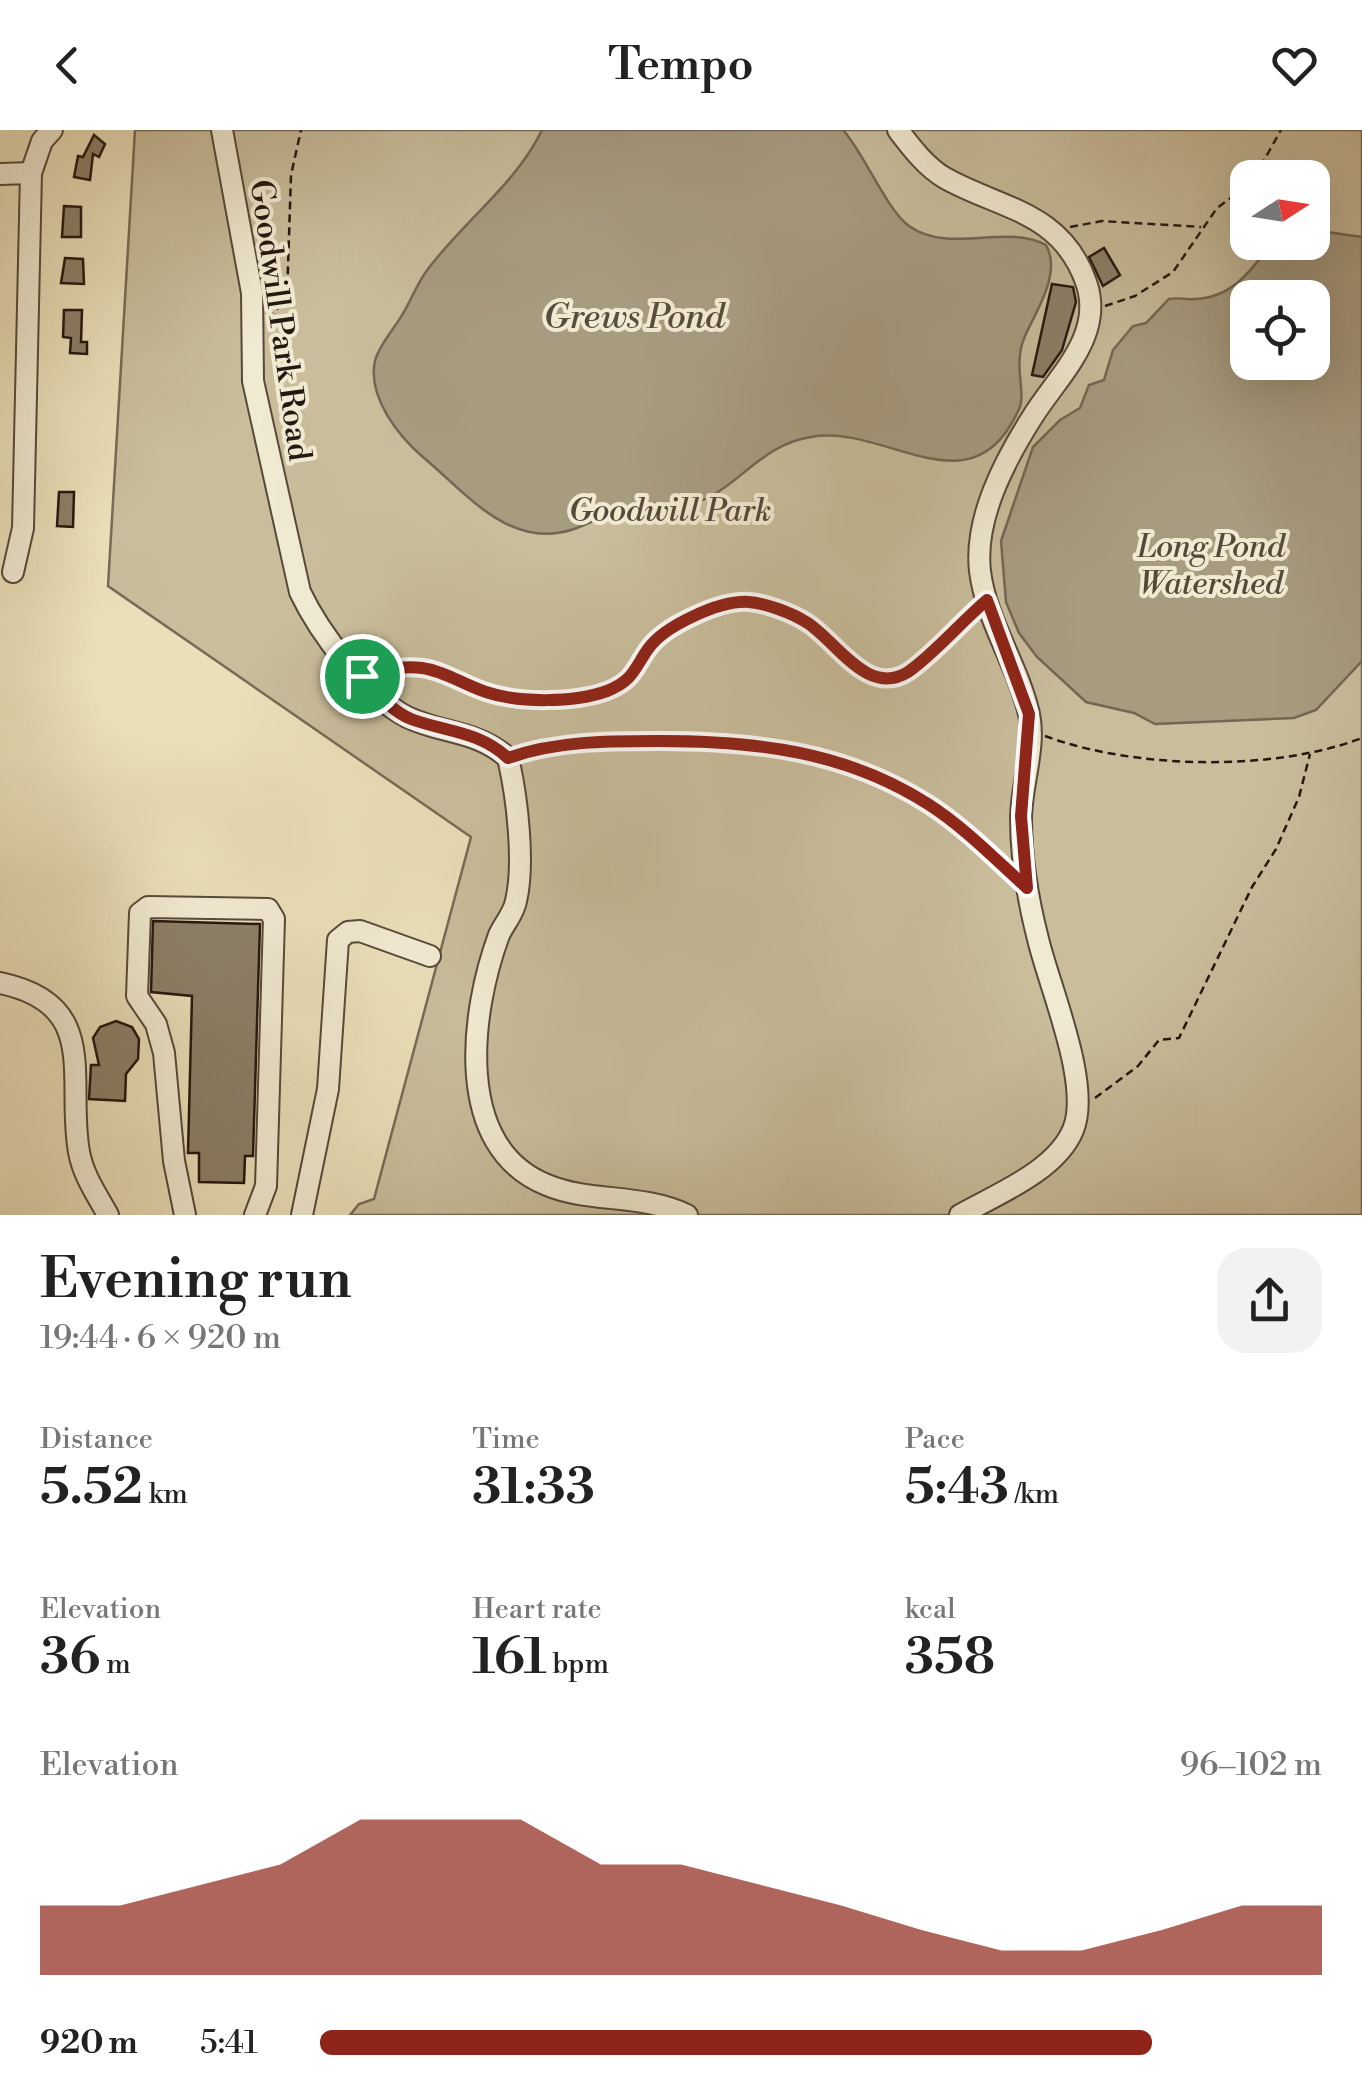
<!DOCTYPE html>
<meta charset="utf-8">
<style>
:root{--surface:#fff;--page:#f2f2f2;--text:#222;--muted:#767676;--accent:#8f2418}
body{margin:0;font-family:"Libre Bodoni",serif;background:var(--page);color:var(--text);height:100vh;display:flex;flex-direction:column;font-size:38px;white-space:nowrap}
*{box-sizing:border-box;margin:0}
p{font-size:32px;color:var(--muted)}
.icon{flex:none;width:55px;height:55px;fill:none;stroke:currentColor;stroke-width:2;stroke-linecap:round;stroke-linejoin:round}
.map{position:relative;height:1085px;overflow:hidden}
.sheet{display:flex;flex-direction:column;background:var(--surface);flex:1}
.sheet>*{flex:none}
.needle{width:65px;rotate:78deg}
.buttons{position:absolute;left:1230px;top:30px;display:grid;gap:20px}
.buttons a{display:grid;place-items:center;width:100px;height:100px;border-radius:20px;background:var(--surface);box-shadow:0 10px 40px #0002;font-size:50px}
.pin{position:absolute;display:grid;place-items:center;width:85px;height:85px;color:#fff;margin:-42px;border:5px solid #fff;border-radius:50%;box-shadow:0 2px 10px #0007}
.round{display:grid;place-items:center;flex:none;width:105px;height:105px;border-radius:30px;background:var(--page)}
.headline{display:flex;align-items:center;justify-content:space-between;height:170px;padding:0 40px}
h1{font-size:55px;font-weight:600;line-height:75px}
.metrics{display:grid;grid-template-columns:repeat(3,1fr);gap:15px;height:170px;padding:10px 40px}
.metrics div{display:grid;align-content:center}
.metrics b{font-size:50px;font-weight:600}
.metrics small{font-size:28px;font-weight:400}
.metrics p{font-size:28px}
.chart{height:280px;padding:20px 40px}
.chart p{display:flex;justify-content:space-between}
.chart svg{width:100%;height:180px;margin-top:10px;fill:var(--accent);opacity:.7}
ul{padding:0 40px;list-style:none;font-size:32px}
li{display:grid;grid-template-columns:160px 120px 1fr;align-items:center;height:75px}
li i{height:25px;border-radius:12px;background:var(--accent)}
header{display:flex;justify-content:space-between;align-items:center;height:130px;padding:0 40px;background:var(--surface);font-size:45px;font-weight:600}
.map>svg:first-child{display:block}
.green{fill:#c9bd9c;stroke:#786a56;stroke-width:2.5;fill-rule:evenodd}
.water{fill:#a79b80;stroke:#736653;stroke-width:2.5;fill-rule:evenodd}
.building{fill:#8c7f68;stroke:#261710;stroke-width:2.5}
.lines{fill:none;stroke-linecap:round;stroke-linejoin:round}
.minor-casing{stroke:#57493a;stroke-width:24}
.path{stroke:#261710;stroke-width:2.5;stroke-dasharray:8 5;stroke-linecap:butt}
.minor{stroke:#f1ead2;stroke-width:20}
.route-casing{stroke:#fff;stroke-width:20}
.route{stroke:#8f2418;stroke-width:12}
.labels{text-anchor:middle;stroke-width:8;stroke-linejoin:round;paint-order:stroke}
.street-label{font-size:32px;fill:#261710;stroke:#f1ead2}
.park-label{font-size:32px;font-style:italic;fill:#57493a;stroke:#f1ead2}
.water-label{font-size:35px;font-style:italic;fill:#5a4c3d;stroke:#f1ead2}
</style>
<header><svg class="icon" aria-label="back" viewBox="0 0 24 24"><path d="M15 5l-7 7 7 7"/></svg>Tempo<svg class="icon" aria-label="heart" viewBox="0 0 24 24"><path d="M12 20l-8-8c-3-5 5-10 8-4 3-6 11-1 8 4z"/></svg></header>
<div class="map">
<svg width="1362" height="1085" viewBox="0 0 1362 1085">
<rect width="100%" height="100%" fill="#eadfb9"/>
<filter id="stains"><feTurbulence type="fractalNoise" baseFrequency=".002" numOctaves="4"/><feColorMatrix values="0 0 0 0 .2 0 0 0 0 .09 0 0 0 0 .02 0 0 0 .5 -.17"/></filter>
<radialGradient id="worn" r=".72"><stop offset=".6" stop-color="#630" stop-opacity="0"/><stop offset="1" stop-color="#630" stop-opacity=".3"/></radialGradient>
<!-- green -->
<path class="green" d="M135,0H1362V1085H350L359,1074L374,1069L471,707L108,456ZM1248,48H1312V112H1248ZM1248,168H1312V232H1248Z"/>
<!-- water -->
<g class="water">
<path d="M542,0H843C864,23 886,79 909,96C950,125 1005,93 1046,115C1062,143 1036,181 1025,206C1012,235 1027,263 1019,279C972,385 886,293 811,307C768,314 750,342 715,364C688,381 663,370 635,375C612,380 593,393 571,400C509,419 466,363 424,328C399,307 367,267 375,231C379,215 394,199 402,185C411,171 417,153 428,139C463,92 516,54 542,0Z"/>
<path d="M1313,100L1362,107V531L1316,580L1294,588L1155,594L1134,583L1086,572L1037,527L1019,503L1006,472L1001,411L1033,317L1060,290L1080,278L1089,255L1104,250L1113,220L1133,196L1146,193L1169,169C1179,167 1185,170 1194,169C1233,168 1252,139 1272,113L1312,112ZM1248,168H1312V232H1248Z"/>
</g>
<!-- building -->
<g class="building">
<path d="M94,5L105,14L99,27L93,24L90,50L74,47L78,26L83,27Z"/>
<path d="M64,76L81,77V107H62Z"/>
<path d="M1104,118L1120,145L1103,156L1089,127Z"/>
<path d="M65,128L83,129L84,154L61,153Z"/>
<path d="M1052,154L1073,157L1076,172L1062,220L1043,247L1032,245Z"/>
<path d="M64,180H82L81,212H87V224L70,223L71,208L63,207Z"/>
<path d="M59,362H74L73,397L57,396Z"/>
<path d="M153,791L260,794L253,1026H245L244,1053L199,1052V1023H188L192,866L151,862Z"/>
<path d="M116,891L132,897L139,909L138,929L126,944L125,971L89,969L91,935H99L93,908L100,897Z"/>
</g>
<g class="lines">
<defs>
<g id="minor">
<path d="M222,0L252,163L253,251L300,462C319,502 367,567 407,587C442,604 477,600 508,628C517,666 525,733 516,771C514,783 504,794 499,805C471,881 452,1017 547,1055C590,1073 640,1063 687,1085"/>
<path d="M898,0C911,17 926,37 945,48C1000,79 1061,81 1086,152C1105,205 1058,246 1033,286C1005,330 974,388 980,441C986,491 1018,535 1029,584C1036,617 1021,656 1021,689C1021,729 1028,770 1038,809C1049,856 1092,955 1073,1000C1056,1041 997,1064 960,1085"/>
<path d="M0,44L31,43"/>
<path d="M13,442L23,398L31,43L42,11L52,0"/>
<path d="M0,853C102,874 66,949 79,1022C83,1045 97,1065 108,1085"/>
<path d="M185,1085L174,1031L164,923L156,894L137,866L140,783L148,777L268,779L274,789L266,1056L255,1085"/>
<path d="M302,1085L328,959L338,810L348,802L360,801L430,826"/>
</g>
</defs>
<!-- minor casing -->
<use href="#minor" class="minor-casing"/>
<!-- path -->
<g class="path">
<path d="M1254,48L1281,0"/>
<path d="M1070,97L1102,91L1201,97"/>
<path d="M1105,176L1135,166L1173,142L1217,78L1248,55"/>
<path d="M268,189L287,168L291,45L301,0"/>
<path d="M375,543C429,529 445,553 492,564C526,571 572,572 605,561C631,552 635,540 647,521C664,493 716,471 747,472C764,472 791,483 805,491C835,508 865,566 907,543C928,531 955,498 974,481"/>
<path d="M1045,606C1134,639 1273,642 1362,608"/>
<path d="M522,623C567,612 614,611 659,611C815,610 891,638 1007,740"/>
<path d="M1095,968L1138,936L1159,910L1179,908L1252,757L1276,719L1299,667L1310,624"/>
</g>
<!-- minor -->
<use href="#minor" class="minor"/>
</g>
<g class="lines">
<defs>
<path id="route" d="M987,470L1029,584L1021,686L1027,758C996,730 964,697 928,674C845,621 755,611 658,611C608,611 555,611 508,628C479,601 446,602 411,589C391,581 376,562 362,546C382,541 401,535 422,538C445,541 464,555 486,562C518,573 574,573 607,561C633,551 634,539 648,519C664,496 720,470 749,472C765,473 792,483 806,492C835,509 867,568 908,542C933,525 962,491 987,470Z"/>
</defs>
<!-- route casing -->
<use href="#route" class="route-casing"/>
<!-- route -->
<use href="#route" class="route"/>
</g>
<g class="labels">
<!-- street labels -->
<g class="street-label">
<text transform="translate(281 190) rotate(82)" y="11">Goodwill Park Road</text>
</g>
<!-- park labels -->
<g class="park-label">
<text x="670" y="391">Goodwill Park</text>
<text x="1211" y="427">Long Pond<tspan x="1211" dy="37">Watershed</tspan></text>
</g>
<!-- water labels -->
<g class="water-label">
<text x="634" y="198">Grews Pond</text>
</g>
</g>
<rect width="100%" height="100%" filter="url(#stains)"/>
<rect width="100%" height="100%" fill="url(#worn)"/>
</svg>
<div class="buttons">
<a><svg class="needle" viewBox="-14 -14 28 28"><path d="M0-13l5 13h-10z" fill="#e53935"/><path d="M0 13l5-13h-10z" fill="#767676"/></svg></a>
<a><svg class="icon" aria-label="locate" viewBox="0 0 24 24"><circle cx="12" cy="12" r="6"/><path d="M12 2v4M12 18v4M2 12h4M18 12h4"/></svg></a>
</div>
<div class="pin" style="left:362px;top:546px;background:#1e9e55"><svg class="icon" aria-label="arrive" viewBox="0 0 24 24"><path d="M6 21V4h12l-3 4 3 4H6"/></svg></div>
</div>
<section class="sheet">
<div class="headline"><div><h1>Evening run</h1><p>19:44 · 6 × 920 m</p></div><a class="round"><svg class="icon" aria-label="share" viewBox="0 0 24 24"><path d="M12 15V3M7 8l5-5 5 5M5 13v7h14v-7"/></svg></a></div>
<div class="metrics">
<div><p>Distance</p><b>5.52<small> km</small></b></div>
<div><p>Time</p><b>31:33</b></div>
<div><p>Pace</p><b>5:43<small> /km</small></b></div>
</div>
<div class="metrics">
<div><p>Elevation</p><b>36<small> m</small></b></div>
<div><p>Heart rate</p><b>161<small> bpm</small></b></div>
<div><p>kcal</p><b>358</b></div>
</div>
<div class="chart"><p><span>Elevation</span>96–102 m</p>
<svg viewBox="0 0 160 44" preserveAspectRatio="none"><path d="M0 44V27L10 27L20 22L30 17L40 6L50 6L60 6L70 17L80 17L90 22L100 27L110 33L120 38L130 38L140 33L150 27L160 27V44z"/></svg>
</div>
<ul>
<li><b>920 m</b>5:41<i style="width:83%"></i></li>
</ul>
</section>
